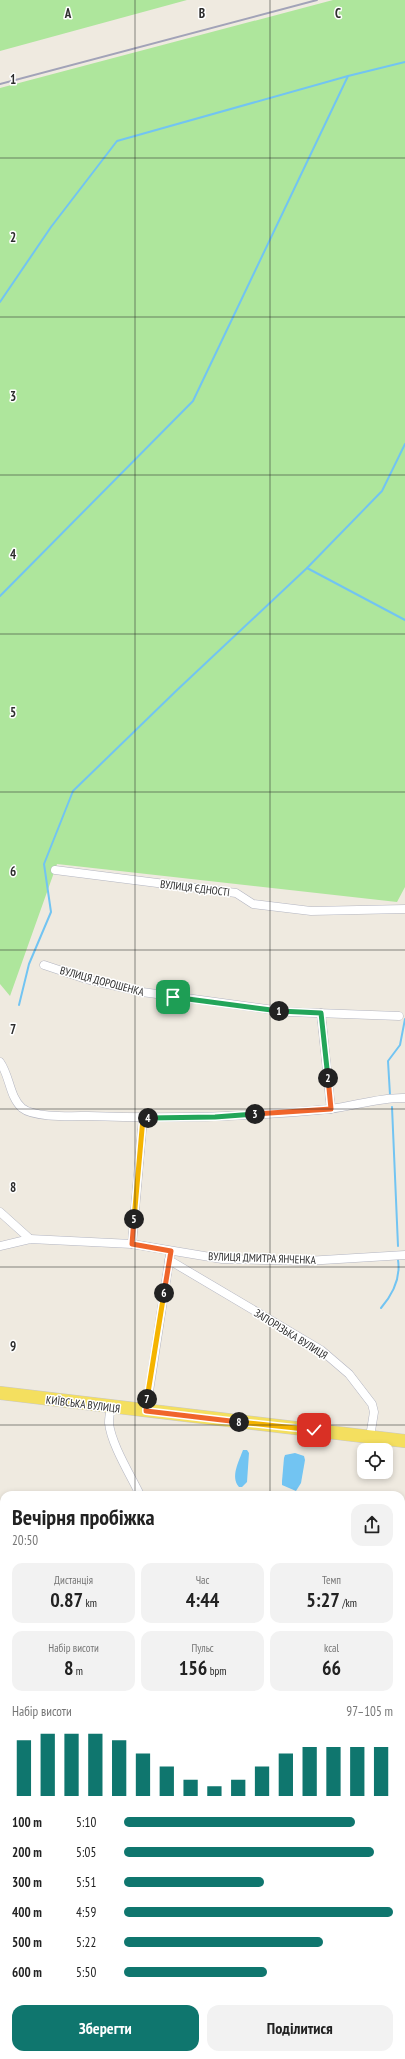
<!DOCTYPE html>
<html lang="uk">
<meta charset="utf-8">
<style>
:root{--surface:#fff;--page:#f2f2f2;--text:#222;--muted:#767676;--accent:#0f766e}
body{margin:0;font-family:"PT Sans Narrow",sans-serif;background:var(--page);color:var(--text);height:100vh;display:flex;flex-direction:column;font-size:15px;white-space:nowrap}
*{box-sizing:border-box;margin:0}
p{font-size:13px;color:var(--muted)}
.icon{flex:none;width:22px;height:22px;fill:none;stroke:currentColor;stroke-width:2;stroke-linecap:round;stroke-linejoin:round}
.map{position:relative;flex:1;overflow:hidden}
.sheet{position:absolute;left:0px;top:1491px;width:405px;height:568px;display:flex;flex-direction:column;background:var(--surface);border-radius:12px 12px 0 0;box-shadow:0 2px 6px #0003}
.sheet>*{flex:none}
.controls{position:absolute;left:357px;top:1443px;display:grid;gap:8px}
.controls a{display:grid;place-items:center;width:36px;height:36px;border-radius:8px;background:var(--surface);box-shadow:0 2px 6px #0003;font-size:20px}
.pin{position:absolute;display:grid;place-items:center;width:34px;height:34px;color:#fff;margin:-17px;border-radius:8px;box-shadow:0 2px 6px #0006}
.km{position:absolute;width:20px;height:20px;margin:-10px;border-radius:50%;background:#222;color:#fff;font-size:11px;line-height:20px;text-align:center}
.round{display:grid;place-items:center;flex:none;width:42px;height:42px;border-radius:12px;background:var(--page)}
.headline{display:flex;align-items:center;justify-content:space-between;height:68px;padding:0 12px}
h1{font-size:22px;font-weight:700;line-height:30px}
.figures{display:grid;grid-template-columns:repeat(3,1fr);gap:6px;height:68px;padding:4px 12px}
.figures div{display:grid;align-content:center;border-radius:10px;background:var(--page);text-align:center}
.figures b{font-size:20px;font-weight:700}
.figures small{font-size:11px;font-weight:400}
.figures p{font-size:11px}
.chart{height:112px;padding:8px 12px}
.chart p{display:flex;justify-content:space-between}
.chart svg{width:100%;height:72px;margin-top:4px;stroke:var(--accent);stroke-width:6}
.action{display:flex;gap:8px;margin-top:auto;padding:8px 12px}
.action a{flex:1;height:46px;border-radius:12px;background:var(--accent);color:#fff;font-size:16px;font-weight:700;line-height:46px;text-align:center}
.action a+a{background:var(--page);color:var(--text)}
ul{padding:0 12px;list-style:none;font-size:13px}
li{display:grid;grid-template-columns:64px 48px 1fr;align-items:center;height:30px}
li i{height:10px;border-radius:5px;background:var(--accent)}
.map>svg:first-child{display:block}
.green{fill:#aee69c}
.water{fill:#72c4f2}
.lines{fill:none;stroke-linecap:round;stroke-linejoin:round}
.stream{stroke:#72c4f2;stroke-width:2}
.minor-casing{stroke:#b3b5c1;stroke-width:9}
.primary-casing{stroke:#c8c8c8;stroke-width:14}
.minor{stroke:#fff;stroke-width:8}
.primary{stroke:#f4df5f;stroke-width:13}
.rail{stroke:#a2a3b8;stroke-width:2}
.split-1-casing{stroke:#fff;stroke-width:8}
.split-2-casing{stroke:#fff;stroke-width:8}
.split-3-casing{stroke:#fff;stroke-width:8}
.split-4-casing{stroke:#fff;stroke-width:8}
.split-5-casing{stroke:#fff;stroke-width:8}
.split-6-casing{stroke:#fff;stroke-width:8}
.split-7-casing{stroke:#fff;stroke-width:8}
.split-8-casing{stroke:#fff;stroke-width:8}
.split-9-casing{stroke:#fff;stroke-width:8}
.split-1{stroke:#22a559;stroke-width:5}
.split-2{stroke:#22a559;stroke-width:5}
.split-3{stroke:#f0652b;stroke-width:5}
.split-4{stroke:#22a559;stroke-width:5}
.split-5{stroke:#f5b400;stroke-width:5}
.split-6{stroke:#f0652b;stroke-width:5}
.split-7{stroke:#f5b400;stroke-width:5}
.split-8{stroke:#f0652b;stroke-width:5}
.split-9{stroke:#f5b400;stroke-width:5}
.grid{fill:none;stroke:#2d2d2d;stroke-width:1;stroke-opacity:0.55}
.labels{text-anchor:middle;stroke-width:3;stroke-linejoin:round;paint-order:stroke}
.street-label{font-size:11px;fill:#2d2d2d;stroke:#fff}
.grid-label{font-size:13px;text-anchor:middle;font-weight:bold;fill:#2d2d2d;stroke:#fff;stroke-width:3;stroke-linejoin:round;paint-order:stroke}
</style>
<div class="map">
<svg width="405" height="2059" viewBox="0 0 405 2059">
<rect width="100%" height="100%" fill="#efeae0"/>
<!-- green -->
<g class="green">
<path d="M0,0H187L0,51Z"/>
<path d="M333,0H405V887L397,902L57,864L10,996L0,984V88Z"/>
</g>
<!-- water -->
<g class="water">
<path d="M243,1450H247L249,1453L247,1482L242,1487H239C230,1477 239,1461 243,1450Z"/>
<path d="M295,1453L304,1456L305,1460L301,1483L296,1491L282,1485V1481L284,1458L285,1455Z"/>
</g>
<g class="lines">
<!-- stream -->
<g class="stream">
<path d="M0,302L51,227L117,141L348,76L405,62"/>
<path d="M307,568L405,620"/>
<path d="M0,596L193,401L348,76"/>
<path d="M19,1005L29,964L51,912L44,864L73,791L176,691L307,568L382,491L405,444"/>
<path d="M390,1095L388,1061L400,1045L405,1019"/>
<path d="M392,1107L398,1246"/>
<path d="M381,1308C393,1294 401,1279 398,1260"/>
<path d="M0,1623L4,1617"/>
</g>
<defs>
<g id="minor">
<path d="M55,870L236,893L253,904L311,911L405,909"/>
<path d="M44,965L86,979L142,992L289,1012L399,1016"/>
<path d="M321,1013L331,1109"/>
<path d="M0,1062C10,1076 9,1096 22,1108C34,1118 72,1116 88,1116C168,1119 249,1117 330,1109C355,1106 380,1097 405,1098"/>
<path d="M0,1212L30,1239"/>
<path d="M132,1244L143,1118"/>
<path d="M0,1246L30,1239L132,1244L222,1259L306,1261L405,1255"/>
<path d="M169,1260L321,1350L349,1374L372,1404L374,1412L370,1437"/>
<path d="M111,1407C110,1412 109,1418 109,1423C111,1444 131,1476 140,1495"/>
<path d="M146,1411L170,1255"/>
<path d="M0,1574L4,1562"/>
<path d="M401,1579L405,1580"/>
<path d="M401,1644L405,1645"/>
<path d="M0,1677L4,1678"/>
<path d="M401,1699L405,1700"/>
<path d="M401,1736H405"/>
<path d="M401,1840L405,1841"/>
<path d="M0,1910L4,1908"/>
<path d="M1,2059L4,2050"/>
<path d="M116,2059L118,2055"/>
<path d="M214,2059L216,2055"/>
<path d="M400,2059L405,2038"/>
</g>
<path id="primary" d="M0,1393L405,1441"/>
</defs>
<!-- minor casing -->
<use href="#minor" class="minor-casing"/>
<!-- primary casing -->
<use href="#primary" class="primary-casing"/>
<!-- minor -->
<use href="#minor" class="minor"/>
<!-- primary -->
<use href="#primary" class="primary"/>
<!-- rail -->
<path class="rail" d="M0,84L317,0"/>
</g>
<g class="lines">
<defs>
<path id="split-1" d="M173,997L279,1011"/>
<path id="split-2" d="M279,1011L321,1013L328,1078"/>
<path id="split-3" d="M255,1114L331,1109L328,1078"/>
<path id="split-4" d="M148,1118L215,1117L255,1114"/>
<path id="split-5" d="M134,1219L143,1118H148"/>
<path id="split-6" d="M134,1219L132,1244L171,1251L164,1293"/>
<path id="split-7" d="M147,1399L164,1293"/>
<path id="split-8" d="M147,1399L146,1411L239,1422"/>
<path id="split-9" d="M239,1422L314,1430"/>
</defs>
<!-- split-1 casing -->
<use href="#split-1" class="split-1-casing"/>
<!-- split-2 casing -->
<use href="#split-2" class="split-2-casing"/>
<!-- split-3 casing -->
<use href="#split-3" class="split-3-casing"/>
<!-- split-4 casing -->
<use href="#split-4" class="split-4-casing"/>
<!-- split-5 casing -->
<use href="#split-5" class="split-5-casing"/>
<!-- split-6 casing -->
<use href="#split-6" class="split-6-casing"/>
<!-- split-7 casing -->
<use href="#split-7" class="split-7-casing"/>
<!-- split-8 casing -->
<use href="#split-8" class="split-8-casing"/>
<!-- split-9 casing -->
<use href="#split-9" class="split-9-casing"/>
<!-- split-1 -->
<use href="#split-1" class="split-1"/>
<!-- split-2 -->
<use href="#split-2" class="split-2"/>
<!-- split-3 -->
<use href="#split-3" class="split-3"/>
<!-- split-4 -->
<use href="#split-4" class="split-4"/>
<!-- split-5 -->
<use href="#split-5" class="split-5"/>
<!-- split-6 -->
<use href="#split-6" class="split-6"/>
<!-- split-7 -->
<use href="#split-7" class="split-7"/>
<!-- split-8 -->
<use href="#split-8" class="split-8"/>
<!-- split-9 -->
<use href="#split-9" class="split-9"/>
</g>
<!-- grid -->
<path class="grid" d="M135,0V1495M270,0V1495M0,158H405M0,317H405M0,475H405M0,634H405M0,792H405M0,950H405M0,1109H405M0,1267H405M0,1425H405M0,1584H4M401,1584H405M0,1742H4M401,1742H405M0,1901H4M401,1901H405M135,2055V2059M270,2055V2059"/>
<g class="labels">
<!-- street labels -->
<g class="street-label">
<text transform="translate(195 888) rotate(7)" y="4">ВУЛИЦЯ ЄДНОСТІ</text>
<text transform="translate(102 981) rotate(15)" y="4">ВУЛИЦЯ ДОРОШЕНКА</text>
<text transform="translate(262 1258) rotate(2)" y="4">ВУЛИЦЯ ДМИТРА ЯНЧЕНКА</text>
<text transform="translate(291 1334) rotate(32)" y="4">ЗАПОРІЗЬКА ВУЛИЦЯ</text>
<text transform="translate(83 1404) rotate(7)" y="4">КИЇВСЬКА ВУЛИЦЯ</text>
</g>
</g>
<g class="grid-label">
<text x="68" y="18">A</text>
<text x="202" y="18">B</text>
<text x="338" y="18">C</text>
<text x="13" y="84">1</text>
<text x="13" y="242">2</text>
<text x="13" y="401">3</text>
<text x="13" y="559">4</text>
<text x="13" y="717">5</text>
<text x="13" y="876">6</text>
<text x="13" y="1034">7</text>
<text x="13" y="1192">8</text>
<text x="13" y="1351">9</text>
</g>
</svg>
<div class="controls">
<a><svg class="icon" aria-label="locate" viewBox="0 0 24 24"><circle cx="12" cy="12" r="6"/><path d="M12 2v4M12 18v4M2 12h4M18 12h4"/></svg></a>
</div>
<div class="pin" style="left:173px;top:997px;background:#1e9e55"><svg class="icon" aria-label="arrive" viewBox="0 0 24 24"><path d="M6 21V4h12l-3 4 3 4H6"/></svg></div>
<div class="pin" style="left:314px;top:1430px;background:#d93025"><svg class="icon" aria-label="check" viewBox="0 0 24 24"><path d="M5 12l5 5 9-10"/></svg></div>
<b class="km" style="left:279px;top:1011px">1</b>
<b class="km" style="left:328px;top:1078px">2</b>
<b class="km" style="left:255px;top:1114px">3</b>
<b class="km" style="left:148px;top:1118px">4</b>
<b class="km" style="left:134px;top:1219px">5</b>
<b class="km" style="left:164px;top:1293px">6</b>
<b class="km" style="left:147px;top:1399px">7</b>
<b class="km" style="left:239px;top:1422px">8</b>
<section class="sheet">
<div class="headline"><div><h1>Вечірня пробіжка</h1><p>20:50</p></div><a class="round"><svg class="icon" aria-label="share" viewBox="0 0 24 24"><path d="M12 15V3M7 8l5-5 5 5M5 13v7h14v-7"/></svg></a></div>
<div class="figures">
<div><p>Дистанція</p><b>0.87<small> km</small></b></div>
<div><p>Час</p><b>4:44</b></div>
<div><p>Темп</p><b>5:27<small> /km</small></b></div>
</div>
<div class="figures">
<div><p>Набір висоти</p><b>8<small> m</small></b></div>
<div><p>Пульс</p><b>156<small> bpm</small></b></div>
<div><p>kcal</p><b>66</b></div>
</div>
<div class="chart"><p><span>Набір висоти</span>97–105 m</p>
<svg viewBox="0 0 160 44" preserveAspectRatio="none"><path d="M5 44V10M15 44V6M25 44V6M35 44V6M45 44V10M55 44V18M65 44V26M75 44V34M85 44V38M95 44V34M105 44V26M115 44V18M125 44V14M135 44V14M145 44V14M155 44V14"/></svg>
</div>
<ul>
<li><b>100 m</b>5:10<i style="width:86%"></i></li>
<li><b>200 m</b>5:05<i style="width:93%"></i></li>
<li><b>300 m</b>5:51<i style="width:52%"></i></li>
<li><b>400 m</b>4:59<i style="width:100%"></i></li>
<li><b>500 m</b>5:22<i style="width:74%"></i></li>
<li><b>600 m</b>5:50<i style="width:53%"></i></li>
</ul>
<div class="action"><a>Зберегти</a><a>Поділитися</a></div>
</section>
</div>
